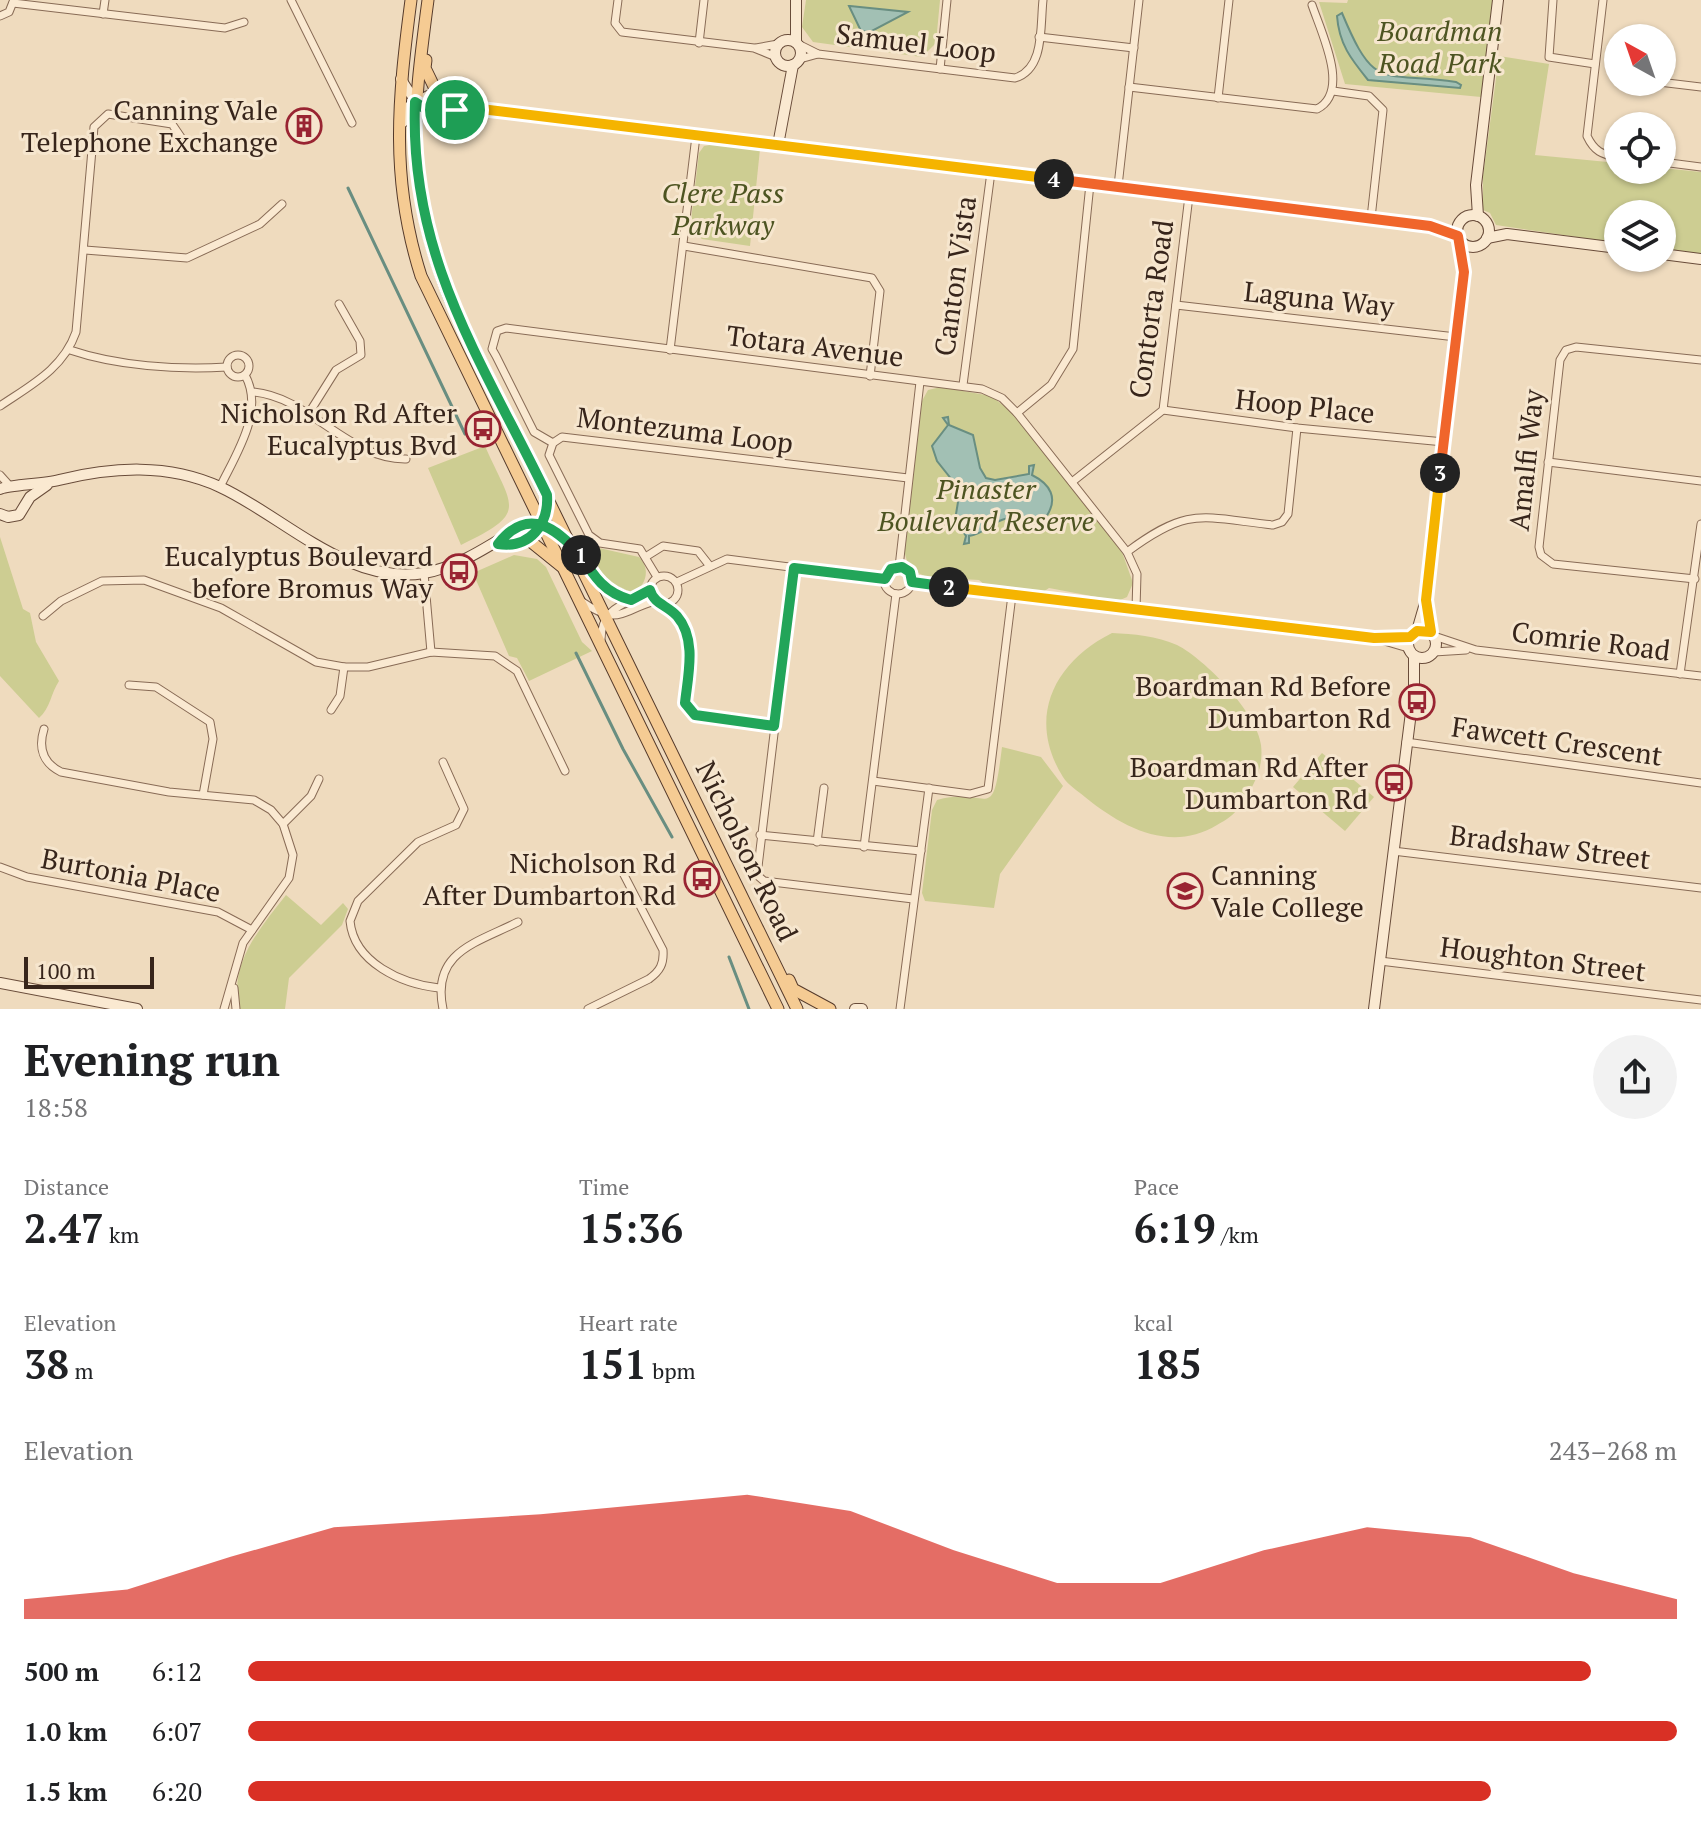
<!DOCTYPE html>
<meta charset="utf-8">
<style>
:root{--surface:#fff;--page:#f2f2f2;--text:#202124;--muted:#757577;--accent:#d93025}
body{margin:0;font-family:"PT Serif",serif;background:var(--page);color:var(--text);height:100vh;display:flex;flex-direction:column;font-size:30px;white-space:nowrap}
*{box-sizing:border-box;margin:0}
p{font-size:26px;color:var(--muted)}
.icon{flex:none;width:44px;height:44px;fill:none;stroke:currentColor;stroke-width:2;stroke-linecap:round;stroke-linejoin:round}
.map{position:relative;height:1009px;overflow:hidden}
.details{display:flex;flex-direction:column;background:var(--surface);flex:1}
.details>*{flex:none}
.needle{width:52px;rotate:320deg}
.controls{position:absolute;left:1604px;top:24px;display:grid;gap:16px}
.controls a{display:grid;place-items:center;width:72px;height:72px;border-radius:50%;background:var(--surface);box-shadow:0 2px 6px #0004;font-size:40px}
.scale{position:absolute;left:24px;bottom:20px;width:130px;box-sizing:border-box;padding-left:8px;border:4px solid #37251b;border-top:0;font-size:22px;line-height:28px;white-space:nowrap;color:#37251b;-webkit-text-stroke:6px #f6e6ce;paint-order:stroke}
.pin{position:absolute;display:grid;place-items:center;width:68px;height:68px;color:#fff;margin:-34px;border:4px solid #fff;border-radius:50%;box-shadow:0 2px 8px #0007}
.km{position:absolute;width:40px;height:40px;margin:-20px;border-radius:50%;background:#222;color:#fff;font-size:22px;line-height:40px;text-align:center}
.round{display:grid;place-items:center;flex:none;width:84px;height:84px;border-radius:42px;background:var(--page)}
.head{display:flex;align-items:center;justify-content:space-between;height:136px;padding:0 24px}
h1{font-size:44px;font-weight:600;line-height:60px}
.stats{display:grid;grid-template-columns:repeat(3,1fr);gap:12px;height:136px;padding:8px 24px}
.stats div{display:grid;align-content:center}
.stats b{font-size:40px;font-weight:600}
.stats small{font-size:22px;font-weight:400}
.stats p{font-size:22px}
.chart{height:224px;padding:16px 24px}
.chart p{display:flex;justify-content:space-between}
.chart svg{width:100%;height:144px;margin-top:8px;fill:var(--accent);opacity:.7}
ul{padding:0 24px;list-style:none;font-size:26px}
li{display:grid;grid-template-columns:128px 96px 1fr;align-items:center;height:60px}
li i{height:20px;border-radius:10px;background:var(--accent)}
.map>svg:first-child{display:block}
.green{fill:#cdcd92}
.water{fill:#a2c0b4;stroke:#698e81;stroke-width:2}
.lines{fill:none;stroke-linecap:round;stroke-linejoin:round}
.stream{stroke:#698e81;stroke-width:3}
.street-casing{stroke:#886b56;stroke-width:9}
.secondary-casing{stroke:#694c3a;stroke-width:12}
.primary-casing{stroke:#553a2b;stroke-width:13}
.street{stroke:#fae9d1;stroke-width:7}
.secondary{stroke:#fae9d1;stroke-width:10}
.primary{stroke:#f5cb93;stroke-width:11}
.split-1-casing{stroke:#fff;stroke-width:16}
.split-2-casing{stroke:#fff;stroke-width:16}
.split-3-casing{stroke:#fff;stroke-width:16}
.split-4-casing{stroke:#fff;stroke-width:16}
.split-5-casing{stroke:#fff;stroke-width:16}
.split-1{stroke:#22a559;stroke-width:10}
.split-2{stroke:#22a559;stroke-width:10}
.split-3{stroke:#f5b400;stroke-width:10}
.split-4{stroke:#f0652b;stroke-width:10}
.split-5{stroke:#f5b400;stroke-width:10}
.labels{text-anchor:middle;stroke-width:6;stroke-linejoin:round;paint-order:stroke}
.park-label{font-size:28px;font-style:italic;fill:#4d5421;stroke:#f6e6ce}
.street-label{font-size:28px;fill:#37251b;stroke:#f6e6ce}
.poi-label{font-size:28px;fill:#37251b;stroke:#f6e6ce;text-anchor:end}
</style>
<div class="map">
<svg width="1701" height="1009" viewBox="0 0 1701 1009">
<rect width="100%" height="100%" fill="#efdbbe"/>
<!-- green -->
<g class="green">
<path d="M806,0H940L936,43L922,57L813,42L802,27Z"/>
<path d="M1348,0H1493L1481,97L1345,84L1319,2L1347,3Z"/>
<path d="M1499,56L1549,64L1535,155L1618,163V170L1662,168L1701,172V256L1662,250V214H1618V243L1496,225L1490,213L1483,210V176Z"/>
<path d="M716,144L760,149L750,246L702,239L690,229L699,153L704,146Z"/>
<path d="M941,387L991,396L1012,412L1122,552L1133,583L1127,597L1118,601L1049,588L1043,592L985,585L979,580L927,577L909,569L904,550L922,401L928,390Z"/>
<path d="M485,446C512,508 530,512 461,545L428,468Z"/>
<path d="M0,537L23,609L30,613L36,642L59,681C51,693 50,709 39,718L0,676Z"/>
<path d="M590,546L639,557C650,568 647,582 636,592C607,597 599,568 590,546Z"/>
<path d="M514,555L537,559L546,567L582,642L592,651L529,681L517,658L509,656L473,573Z"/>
<path d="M1112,633C1133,634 1157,636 1177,645C1205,659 1258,714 1261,745C1264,769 1253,787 1240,806C1234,815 1226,820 1217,825C1171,853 1123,828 1085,797C1078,791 1068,785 1063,777C1026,718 1054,662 1112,633Z"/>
<path d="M1002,747L1041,757L1063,786L1000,874L994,908L925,901L922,893L932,810L937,800C990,785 992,829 1002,747Z"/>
<path d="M1322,753L1374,797L1345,831L1293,787Z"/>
<path d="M286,895L321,925L343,903L348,909L342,925L289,978L285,1009H240C227,965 261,927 286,895Z"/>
</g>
<!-- water -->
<g class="water">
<path d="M849,6H850L908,12L870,32L861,31Z"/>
<path d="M1342,13C1375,92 1380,71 1456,82L1461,85L1460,88L1368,80C1351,59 1339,44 1337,16Z"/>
<path d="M948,417L949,425L973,435L980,468L986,478L995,480L1029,474V466L1034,465L1032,475C1050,484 1059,498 1046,517L1024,524C1001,507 990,534 969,536V543L964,544L966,536L955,520L960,490L937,461L932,446L948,425L943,418Z"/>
</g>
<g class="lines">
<!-- stream -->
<g class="stream">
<path d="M348,188L465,434"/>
<path d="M576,653L623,749L672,837"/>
<path d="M729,957L749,1009"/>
</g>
<defs>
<g id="street">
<path d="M291,0L352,123"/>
<path d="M618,0L615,23L622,32L754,48L776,57"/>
<path d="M1553,0L1549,57L1595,64"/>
<path d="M1603,0L1587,136C1594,151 1602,155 1618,157"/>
<path d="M13,3L225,28L244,22"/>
<path d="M103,14L105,0"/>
<path d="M0,16L9,12L13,2"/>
<path d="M1039,37L1134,48"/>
<path d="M699,43L704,0"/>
<path d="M800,45L818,54L1015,78C1045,69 1040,26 1043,0"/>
<path d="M756,48L778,44"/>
<path d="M800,59L818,54"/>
<path d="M940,69L947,0"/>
<path d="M1659,82L1701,87"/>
<path d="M1129,87L1317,109C1351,92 1321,32 1312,5"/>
<path d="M1333,91L1369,96L1383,110L1371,218"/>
<path d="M1218,98L1229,0"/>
<path d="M1662,162L1701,167"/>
<path d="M1118,186L1139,0"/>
<path d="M684,246L872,278L880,291L870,376"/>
<path d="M85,250L187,258L260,224L282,204"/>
<path d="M1176,305L1456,337"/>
<path d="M70,350C117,366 177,370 227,367"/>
<path d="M670,350L696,136"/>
<circle cx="238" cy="366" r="11"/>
<path d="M963,385L991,172"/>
<path d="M253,392C310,397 349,460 406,459"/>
<path d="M0,406C31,385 63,369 76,332L94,127L108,114L172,124L187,146"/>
<path d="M1163,410L1297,428L1444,442"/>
<path d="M309,413L336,370L361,355L360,341L339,304"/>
<path d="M1017,413L1051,385L1073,349L1090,184"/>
<path d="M553,443L534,432L496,356L492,349L497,331L506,328L982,389L1002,398L1017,413L1127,552L1137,574L1136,609"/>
<path d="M1548,462L1701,481"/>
<path d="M0,475L9,485"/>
<path d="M1072,482L1163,410L1189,196"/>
<path d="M220,487C236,454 265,411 245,375"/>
<path d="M1127,552C1189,506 1200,517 1273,525L1282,522L1288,514L1297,428"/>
<path d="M647,556L663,546L698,551L709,565"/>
<circle cx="898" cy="580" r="14"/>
<path d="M899,567L920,382"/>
<path d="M794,568L757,875L764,881L913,899"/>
<path d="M424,573L431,652"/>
<circle cx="664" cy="590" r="14"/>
<path d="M657,577L640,549L600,543L589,535L549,455L553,443L562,437L908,478"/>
<path d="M1695,579L1553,564L1541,555L1539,547L1560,360L1566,350L1576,347L1701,360"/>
<path d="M677,582L727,559L885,579"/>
<path d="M912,582L1374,638L1408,648"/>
<path d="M581,601C617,626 619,612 655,601"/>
<path d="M664,604C695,633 689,664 685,703L695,715L774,726"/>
<path d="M43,616L61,601L102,581L144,580L221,608L316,662L344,667H368L431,652L495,656L517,671L565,771"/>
<path d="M1434,636L1476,650L1701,676"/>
<path d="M1381,638L1410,637"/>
<path d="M601,640C601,607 626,604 650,590"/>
<path d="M1434,652L1466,650"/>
<path d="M1680,674L1701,524"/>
<path d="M129,685L156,687L210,722L213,739L203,795"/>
<path d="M331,710L340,696L344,667"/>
<path d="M44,729C38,748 43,763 61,772L169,792L254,800L271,810L283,824L293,855L289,878L243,943L224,1009"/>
<path d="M1406,742L1701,783"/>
<path d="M873,781L970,794L988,789L1012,595"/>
<path d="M283,824L311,796L319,779"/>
<path d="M760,835L921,851"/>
<path d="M817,842L824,788"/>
<path d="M864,847L896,594"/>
<path d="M1393,851L1701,888"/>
<path d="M0,867L27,877L218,912L252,930"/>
<path d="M1380,961L1701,1000"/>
<path d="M234,988L236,1009"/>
<path d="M439,988C402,984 354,963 350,921L358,901L418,842L456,825L464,809L443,762"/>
<path d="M443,1009C431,952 476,943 518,922"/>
<path d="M588,1009L649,979C660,971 664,964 663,950L623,873"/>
<path d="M900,1009L929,788"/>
</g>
<g id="secondary">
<path d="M796,0V41"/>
<circle cx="788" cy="53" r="13"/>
<path d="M401,79C422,118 441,111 481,109L1430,226L1458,236"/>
<path d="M403,122L405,109L428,96L471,106"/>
<path d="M778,145L793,65"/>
<circle cx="1473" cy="231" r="16"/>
<path d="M1478,216L1476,185L1498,0"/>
<path d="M1487,238L1507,234L1618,248"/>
<path d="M1662,254L1701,259"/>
<path d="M0,489C7,485 44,484 59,480C112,467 168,463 220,487C283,516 349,586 424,573C463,566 494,542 527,523L556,529L567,537"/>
<path d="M0,514L8,517L19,515L30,497L47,485"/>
<path d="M498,544C525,548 549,527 547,500"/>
<circle cx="1422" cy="644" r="14"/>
<path d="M1417,631L1426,600L1464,272L1460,241"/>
<path d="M0,983L137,1009"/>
<path d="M855,1009H862"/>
<path d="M1374,1009L1414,688V656"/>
</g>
<g id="primary">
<path d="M411,0C398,99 390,179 421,276L778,1009"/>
<path d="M428,0C412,120 405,182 450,299L797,1009"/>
<path d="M426,60L425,68L440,99"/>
<path d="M525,537L561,566"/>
<path d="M588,568L604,587L631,600"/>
<path d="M789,980L793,989L830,1009"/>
</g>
</defs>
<!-- street casing -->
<use href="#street" class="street-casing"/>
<!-- secondary casing -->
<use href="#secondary" class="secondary-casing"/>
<!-- primary casing -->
<use href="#primary" class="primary-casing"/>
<!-- street -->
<use href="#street" class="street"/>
<!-- secondary -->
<use href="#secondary" class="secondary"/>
<!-- primary -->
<use href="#primary" class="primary"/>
</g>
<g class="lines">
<defs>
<path id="split-1" d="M455,110H427L415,102C409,257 482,361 547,495C549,524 530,549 498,544C529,505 556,529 581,555"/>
<path id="split-2" d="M581,555C594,577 605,593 631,600L650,590C654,604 667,605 677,616C697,639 688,675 685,703L695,715L774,726L794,568L885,579L891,569L902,567L910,572L912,582L949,587"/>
<path id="split-3" d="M949,587L1374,638L1410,637L1417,631L1431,632L1426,600L1440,473"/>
<path id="split-4" d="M1054,179L1430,226L1458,236L1464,272L1440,473"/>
<path id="split-5" d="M455,110L481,109L1054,179"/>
</defs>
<!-- split-1 casing -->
<use href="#split-1" class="split-1-casing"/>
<!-- split-2 casing -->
<use href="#split-2" class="split-2-casing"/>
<!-- split-3 casing -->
<use href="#split-3" class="split-3-casing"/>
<!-- split-4 casing -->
<use href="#split-4" class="split-4-casing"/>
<!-- split-5 casing -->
<use href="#split-5" class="split-5-casing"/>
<!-- split-1 -->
<use href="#split-1" class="split-1"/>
<!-- split-2 -->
<use href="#split-2" class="split-2"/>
<!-- split-3 -->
<use href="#split-3" class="split-3"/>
<!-- split-4 -->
<use href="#split-4" class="split-4"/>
<!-- split-5 -->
<use href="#split-5" class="split-5"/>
</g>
<!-- icons -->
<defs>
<symbol id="building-ring" viewBox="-11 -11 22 22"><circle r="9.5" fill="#f6e6ce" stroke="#992432" stroke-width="1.5"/><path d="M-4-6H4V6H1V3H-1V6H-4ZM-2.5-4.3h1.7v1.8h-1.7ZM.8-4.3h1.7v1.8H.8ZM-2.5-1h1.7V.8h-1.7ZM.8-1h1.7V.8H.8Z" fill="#992432"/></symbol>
<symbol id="bus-ring" viewBox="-11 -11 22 22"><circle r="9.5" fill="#f6e6ce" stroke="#992432" stroke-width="1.5"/><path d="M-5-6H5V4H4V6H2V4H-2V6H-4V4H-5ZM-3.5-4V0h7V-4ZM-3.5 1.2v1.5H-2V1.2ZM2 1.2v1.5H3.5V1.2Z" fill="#992432"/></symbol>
<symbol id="school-ring" viewBox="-11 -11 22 22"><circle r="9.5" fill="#f6e6ce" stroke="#992432" stroke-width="1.5"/><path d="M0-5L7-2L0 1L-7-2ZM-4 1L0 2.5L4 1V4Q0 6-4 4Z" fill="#992432"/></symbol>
</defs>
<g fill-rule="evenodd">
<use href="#building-ring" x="284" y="106" width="40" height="40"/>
<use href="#bus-ring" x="463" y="409" width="40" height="40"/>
<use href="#bus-ring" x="439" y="552" width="40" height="40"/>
<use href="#bus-ring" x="1397" y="682" width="40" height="40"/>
<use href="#bus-ring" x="1374" y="763" width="40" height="40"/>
<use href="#bus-ring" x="682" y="859" width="40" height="40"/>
<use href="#school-ring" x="1165" y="871" width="40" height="40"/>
</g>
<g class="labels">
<!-- park labels -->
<g class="park-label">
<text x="1440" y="41">Boardman<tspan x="1440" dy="32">Road Park</tspan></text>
<text x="723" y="203">Clere Pass<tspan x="723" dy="32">Parkway</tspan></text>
<text x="986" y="499">Pinaster<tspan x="986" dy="32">Boulevard Reserve</tspan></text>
</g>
<!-- street labels -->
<g class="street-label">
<text transform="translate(916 43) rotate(7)" y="10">Samuel Loop</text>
<text transform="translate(955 276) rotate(-82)" y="10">Canton Vista</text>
<text transform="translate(1319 299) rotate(6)" y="10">Laguna Way</text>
<text transform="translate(1151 309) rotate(-82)" y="10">Contorta Road</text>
<text transform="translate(815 346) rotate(7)" y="10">Totara Avenue</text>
<text transform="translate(1305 406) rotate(6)" y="10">Hoop Place</text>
<text transform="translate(685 430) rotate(7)" y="10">Montezuma Loop</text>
<text transform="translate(1526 460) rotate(-84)" y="10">Amalfi Way</text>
<text transform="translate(1591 641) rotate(7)" y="10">Comrie Road</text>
<text transform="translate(1557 741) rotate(8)" y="10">Fawcett Crescent</text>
<text transform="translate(1550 847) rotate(7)" y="10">Bradshaw Street</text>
<text transform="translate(747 851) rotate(64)" y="10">Nicholson Road</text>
<text transform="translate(131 875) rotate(11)" y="10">Burtonia Place</text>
<text transform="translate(1543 959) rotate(7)" y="10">Houghton Street</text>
</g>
<!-- poi labels -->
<g class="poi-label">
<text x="278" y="120">Canning Vale<tspan x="278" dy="32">Telephone Exchange</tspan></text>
<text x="457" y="423">Nicholson Rd After<tspan x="457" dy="32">Eucalyptus Bvd</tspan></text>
<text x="433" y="566">Eucalyptus Boulevard<tspan x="433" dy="32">before Bromus Way</tspan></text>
<text x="1391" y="696">Boardman Rd Before<tspan x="1391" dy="32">Dumbarton Rd</tspan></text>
<text x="1368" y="777">Boardman Rd After<tspan x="1368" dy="32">Dumbarton Rd</tspan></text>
<text x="676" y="873">Nicholson Rd<tspan x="676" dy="32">After Dumbarton Rd</tspan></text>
<text x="1211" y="885" text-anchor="start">Canning<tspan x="1211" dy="32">Vale College</tspan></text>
</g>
</g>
</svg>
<div class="controls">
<a><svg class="needle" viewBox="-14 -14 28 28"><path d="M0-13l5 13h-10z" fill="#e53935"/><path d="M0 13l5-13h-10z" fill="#757577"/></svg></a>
<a><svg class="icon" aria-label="locate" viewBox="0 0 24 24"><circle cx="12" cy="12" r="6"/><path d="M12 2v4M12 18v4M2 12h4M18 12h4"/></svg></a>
<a><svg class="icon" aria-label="layers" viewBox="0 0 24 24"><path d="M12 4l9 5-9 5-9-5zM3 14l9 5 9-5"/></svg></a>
</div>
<div class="scale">100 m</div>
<div class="pin" style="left:455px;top:110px;background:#1e9e55"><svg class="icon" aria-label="arrive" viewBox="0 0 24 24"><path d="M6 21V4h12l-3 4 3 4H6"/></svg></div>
<b class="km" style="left:581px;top:555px">1</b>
<b class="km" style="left:949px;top:587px">2</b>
<b class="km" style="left:1440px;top:473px">3</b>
<b class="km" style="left:1054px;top:179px">4</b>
</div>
<section class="details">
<div class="head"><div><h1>Evening run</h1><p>18:58</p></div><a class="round"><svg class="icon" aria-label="share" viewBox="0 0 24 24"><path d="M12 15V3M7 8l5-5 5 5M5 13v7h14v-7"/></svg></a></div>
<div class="stats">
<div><p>Distance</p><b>2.47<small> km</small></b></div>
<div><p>Time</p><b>15:36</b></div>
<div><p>Pace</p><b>6:19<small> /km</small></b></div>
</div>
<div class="stats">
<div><p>Elevation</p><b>38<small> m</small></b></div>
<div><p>Heart rate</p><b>151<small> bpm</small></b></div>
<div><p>kcal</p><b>185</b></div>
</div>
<div class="chart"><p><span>Elevation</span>243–268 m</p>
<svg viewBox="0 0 160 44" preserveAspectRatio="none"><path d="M0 44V38L10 35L20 25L30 16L40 14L50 12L60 9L70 6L80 11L90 23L100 33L110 33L120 23L130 16L140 19L150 30L160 38V44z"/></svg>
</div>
<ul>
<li><b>500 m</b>6:12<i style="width:94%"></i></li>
<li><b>1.0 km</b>6:07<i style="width:100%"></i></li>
<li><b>1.5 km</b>6:20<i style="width:87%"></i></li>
</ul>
</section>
